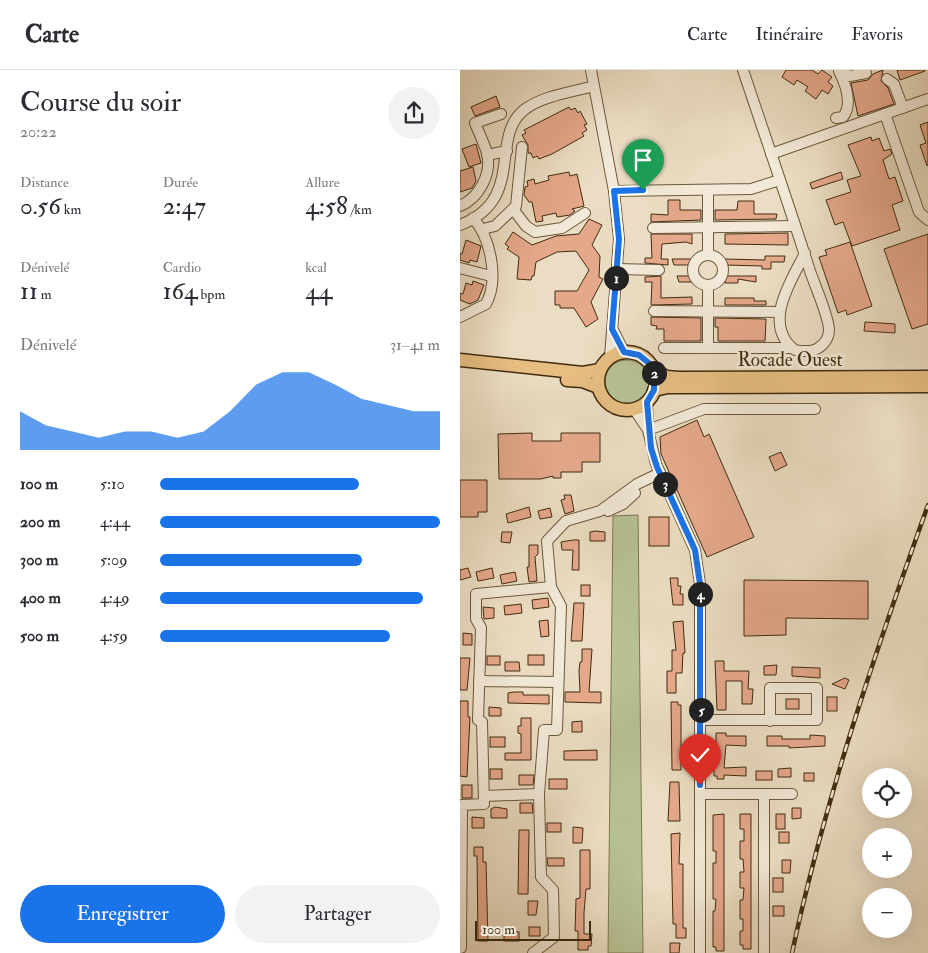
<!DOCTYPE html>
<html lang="fr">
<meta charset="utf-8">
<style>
:root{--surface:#fff;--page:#f2f2f3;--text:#2b2b33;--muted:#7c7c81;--line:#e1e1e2;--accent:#1a73e8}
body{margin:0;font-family:"IM FELL Double Pica",serif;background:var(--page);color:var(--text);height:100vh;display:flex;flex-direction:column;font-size:19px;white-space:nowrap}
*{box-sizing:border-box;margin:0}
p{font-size:16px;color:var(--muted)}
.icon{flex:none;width:28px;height:28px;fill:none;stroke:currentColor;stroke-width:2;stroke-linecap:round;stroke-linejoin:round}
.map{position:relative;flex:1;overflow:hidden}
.details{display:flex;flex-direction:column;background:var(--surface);width:460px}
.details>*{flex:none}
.controls{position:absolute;left:402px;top:698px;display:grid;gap:10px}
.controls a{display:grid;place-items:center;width:50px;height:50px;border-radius:50%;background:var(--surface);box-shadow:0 5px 20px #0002;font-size:25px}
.scale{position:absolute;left:15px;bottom:12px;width:116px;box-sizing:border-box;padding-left:5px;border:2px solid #412c0e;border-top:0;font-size:14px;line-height:18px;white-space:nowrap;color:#412c0e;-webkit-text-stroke:4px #f2e9d8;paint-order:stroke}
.pin{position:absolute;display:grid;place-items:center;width:42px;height:42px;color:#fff;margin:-51px -21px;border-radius:50% 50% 50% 0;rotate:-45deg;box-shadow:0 0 5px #0007}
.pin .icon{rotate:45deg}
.km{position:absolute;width:25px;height:25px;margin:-12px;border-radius:50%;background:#222;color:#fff;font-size:14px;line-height:25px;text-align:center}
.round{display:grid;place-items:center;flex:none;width:52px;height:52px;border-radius:26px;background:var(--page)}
.overview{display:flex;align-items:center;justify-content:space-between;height:85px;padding:0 20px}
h1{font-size:28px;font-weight:600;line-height:38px}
.figures{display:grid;grid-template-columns:repeat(3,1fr);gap:8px;height:85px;padding:5px 20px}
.figures div{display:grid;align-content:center}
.figures b{font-size:25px;font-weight:600}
.figures small{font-size:14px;font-weight:400}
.figures p{font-size:14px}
.chart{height:140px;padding:10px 20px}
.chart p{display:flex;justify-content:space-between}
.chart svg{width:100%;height:90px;margin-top:5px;fill:var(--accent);opacity:.7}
.action{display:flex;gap:10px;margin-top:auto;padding:10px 20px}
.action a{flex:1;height:58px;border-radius:30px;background:var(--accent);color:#fff;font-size:20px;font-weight:600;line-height:58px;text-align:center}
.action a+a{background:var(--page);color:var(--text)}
ul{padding:0 20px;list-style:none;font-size:16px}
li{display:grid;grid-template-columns:80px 60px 1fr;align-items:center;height:38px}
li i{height:12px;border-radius:6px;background:var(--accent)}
header{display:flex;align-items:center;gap:30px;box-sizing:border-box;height:70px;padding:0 25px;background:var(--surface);border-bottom:1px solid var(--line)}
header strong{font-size:24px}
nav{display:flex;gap:28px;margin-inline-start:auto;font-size:18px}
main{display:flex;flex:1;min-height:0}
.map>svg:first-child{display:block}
.green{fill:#b7c194;stroke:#7c7651}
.building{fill:#e5a88b;stroke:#412c0e}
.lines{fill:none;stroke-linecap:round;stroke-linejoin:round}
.minor-casing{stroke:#6c583b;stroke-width:12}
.major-casing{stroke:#412c0e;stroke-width:15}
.minor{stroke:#f2e9d8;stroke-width:10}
.major{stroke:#e6be82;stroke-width:12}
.rail-casing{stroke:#412c0e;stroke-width:4.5}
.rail{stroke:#f2e9d8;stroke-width:2.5;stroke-dasharray:8;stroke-linecap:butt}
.route-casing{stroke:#fff;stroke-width:10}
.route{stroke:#1a73e8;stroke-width:6}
.labels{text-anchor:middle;stroke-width:5;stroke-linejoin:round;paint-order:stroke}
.street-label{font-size:19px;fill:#412c0e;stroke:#f2e9d8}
</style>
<header>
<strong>Carte</strong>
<nav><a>Carte</a><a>Itinéraire</a><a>Favoris</a></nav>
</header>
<main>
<section class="details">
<div class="overview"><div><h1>Course du soir</h1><p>20:22</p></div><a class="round"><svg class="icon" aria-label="share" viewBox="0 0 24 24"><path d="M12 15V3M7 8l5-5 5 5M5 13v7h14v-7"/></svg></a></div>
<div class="figures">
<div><p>Distance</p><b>0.56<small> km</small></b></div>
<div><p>Durée</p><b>2:47</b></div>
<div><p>Allure</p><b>4:58<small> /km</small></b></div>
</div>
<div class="figures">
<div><p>Dénivelé</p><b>11<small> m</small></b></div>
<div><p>Cardio</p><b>164<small> bpm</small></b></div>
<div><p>kcal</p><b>44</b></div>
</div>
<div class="chart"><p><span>Dénivelé</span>31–41 m</p>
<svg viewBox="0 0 160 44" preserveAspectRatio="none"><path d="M0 44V25L10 32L20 35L30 38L40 35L50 35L60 38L70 35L80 25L90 12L100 6L110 6L120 12L130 19L140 22L150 25L160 25V44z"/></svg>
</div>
<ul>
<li><b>100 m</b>5:10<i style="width:71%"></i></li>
<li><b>200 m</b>4:44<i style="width:100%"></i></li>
<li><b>300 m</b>5:09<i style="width:72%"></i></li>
<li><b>400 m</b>4:49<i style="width:94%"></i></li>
<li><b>500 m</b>4:59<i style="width:82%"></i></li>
</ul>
<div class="action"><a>Enregistrer</a><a>Partager</a></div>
</section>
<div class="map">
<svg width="468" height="883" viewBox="0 0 468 883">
<rect width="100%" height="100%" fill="#ebddc3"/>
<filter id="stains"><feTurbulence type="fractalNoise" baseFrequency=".004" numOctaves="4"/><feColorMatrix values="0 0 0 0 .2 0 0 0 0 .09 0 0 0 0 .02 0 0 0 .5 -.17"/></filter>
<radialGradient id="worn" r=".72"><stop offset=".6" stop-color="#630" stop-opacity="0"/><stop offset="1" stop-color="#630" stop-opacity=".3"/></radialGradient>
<!-- green -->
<g class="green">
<circle cx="167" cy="312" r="22"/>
<path d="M178,445L183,883H148L153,446Z"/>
</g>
<!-- building -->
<g class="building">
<path d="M326,0H352L358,4L362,0L372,7L368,12L373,16L368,24L362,20L356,29L345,21L348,17L337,10L334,15L322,7Z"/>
<path d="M423,0L421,11L428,18L434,34L398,46L391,13L408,10L413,4Z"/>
<path d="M437,0H465V1L440,10Z"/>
<path d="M36,26L40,37L15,46L11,37Z"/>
<path d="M109,37L111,40L115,38L118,43L120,41L127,54L124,55L127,60L122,63L124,66L92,84L79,89L77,86L73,88L71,83H68V75L62,65L66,63L64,60Z"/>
<path d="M468,52V95L467,96L460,75L466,73L460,55Z"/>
<path d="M411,67L412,71L419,68L424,81L430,79L432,84L423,90L429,109L435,107L443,131L432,135L440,160L392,176L383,152L375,155L366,130L391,122L387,110L401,106L388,75Z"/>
<path d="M16,74L21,93L9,97L2,79Z"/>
<path d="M13,97L16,111L12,118L0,122V101Z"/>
<path d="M109,102L110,106L117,104L124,136L112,139L115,141L110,145L97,147L96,143L82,146L83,151L76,152L72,132H69L64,125L65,117L68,116L67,111L74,109L75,114L89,110L88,106Z"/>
<path d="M381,102L383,109L352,119L350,113Z"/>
<path d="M208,130H220V140H241V150L191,152V144L208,145Z"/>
<path d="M278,131H294V144H317L316,149L255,150V140H277Z"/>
<path d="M129,149L142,155L132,175L140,186L139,207L143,209L131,232L138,249L126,257L114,238H100V235H95V221H117L129,200L116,181L97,182L76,192L74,206H72L71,210L57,209L59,187L47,179L49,177L45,174L53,162L72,175L96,166L119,164Z"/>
<path d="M328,163V175L265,174V164Z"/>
<path d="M191,164H232V174L226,172L202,174L201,189H208V195L185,193V188H192Z"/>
<path d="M468,164V254L452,259L424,179Z"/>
<path d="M6,170L21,176L17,192L10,190L9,193L0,190V183L2,184Z"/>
<path d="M390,172L412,236L387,245L386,240L378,243L359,187L367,185L365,180Z"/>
<path d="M305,186H325L324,192H311V199H302V196L265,195V189L305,190Z"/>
<path d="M212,189H232V195H214Z"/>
<path d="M201,206V228L232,227V234L191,235L192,212H185V207Z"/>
<path d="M217,206H232V212H219Z"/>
<path d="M265,206H296V212L278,209V213H265Z"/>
<path d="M13,211L24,215L18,230L10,234L0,230V223L3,224L6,213L12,215Z"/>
<path d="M265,228H294V231H306V235H265Z"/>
<path d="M191,247L241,248V271H204V259H196L197,256L191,255Z"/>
<path d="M255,248L306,249L305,271H258V257H255Z"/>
<path d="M405,252L435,254V263L404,261Z"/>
<path d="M237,350L244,367L249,364L294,467L247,487L201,384L200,367Z"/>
<path d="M72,363V371H101V363H140V392H122V402H101V408H93V406L81,409H39L38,364Z"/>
<path d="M321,382L327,395L315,401L309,387Z"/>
<path d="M0,410H27V442H18V447H0Z"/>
<path d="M104,425H111L114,441L105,444L101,430L105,429Z"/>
<path d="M69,437L71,447L48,453L46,444Z"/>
<path d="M90,438L92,447L80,449L78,441Z"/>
<rect x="189" y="447" width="20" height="29"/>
<path d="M135,461L145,462V471H130V462Z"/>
<path d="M42,462H52L50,473L41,472Z"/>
<path d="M113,470H119V500H112L113,480H102L101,472Z"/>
<path d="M69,475H78V484L75,487L77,511L69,512L67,497H69Z"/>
<path d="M8,498L11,507L0,510V500Z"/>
<path d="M32,498L34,508L18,511L16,502Z"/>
<path d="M55,502L57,511L42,514L40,505Z"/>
<path d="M210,508H218V516H221L220,524H223V535H213Z"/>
<path d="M284,510L408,511V549L326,548V565L284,566Z"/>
<rect x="121" y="515" width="9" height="11"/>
<path d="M88,528L89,537L73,539L72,530Z"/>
<path d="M114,533H124L122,571H111Z"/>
<path d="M61,534L62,543L45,545L44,536Z"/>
<path d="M23,537L34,538V548L24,549Z"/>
<path d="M88,550L89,566L81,567L79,551Z"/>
<path d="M223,551L225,583H223L222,603H216V623H207V601H212V580H216L213,552Z"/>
<path d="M3,563L12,564V575H3Z"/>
<path d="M122,579H132L129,622H141V633L105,632V622H120L119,601L120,592H122Z"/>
<rect x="68" y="585" width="16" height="10"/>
<rect x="27" y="586" width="13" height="9"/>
<path d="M0,588H10L7,620H0Z"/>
<path d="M255,591H264V601H289L288,619H293L292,634H282V611H266V640H257Z"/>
<path d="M45,592H59L60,601H45Z"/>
<path d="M317,595L316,605H304V596Z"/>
<path d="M332,597L360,598V608L332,606Z"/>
<path d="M385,608L389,610L385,619L372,614Z"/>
<path d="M54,622H63V625H89V634L48,633V623Z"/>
<rect x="367" y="627" width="10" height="14"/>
<rect x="326" y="629" width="13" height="10"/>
<path d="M0,631H8V647H10L7,707L0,706Z"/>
<path d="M211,632H218V635H221V700H212Z"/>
<path d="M29,637L41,638V646H29Z"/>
<path d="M61,648H71V690H45V683H61V664L58,663V656H61Z"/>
<path d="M122,651V662H112V652Z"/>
<path d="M256,663H266V666H286V676L266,675L264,698L286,697V706L264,705V709H257V706H254V691H256Z"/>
<path d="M350,665L365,666V676L329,678V676H307V666H322V669H350Z"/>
<rect x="30" y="667" width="15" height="10"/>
<path d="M137,680V690H104V681Z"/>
<path d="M331,698V707H318V699Z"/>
<rect x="30" y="699" width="12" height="10"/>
<rect x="296" y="701" width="16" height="9"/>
<rect x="344" y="703" width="10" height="8"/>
<path d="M59,705H74L73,715H59Z"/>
<rect x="89" y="709" width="18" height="10"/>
<path d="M210,712H219L220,751H208Z"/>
<rect x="2" y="715" width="10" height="13"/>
<path d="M60,733H72L73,743H60Z"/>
<path d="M35,737L47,739V748H31V739Z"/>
<path d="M332,738H341V748L332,749Z"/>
<path d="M264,744V881H256V877H253V841H255L256,829H253V793H256V781H253V745Z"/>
<path d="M280,744H291V879H283V875H280V861H283V849H280V830H283L284,818H280V802H284L283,789H280V771H284V759H280Z"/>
<rect x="316" y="744" width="9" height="15"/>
<path d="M12,747L24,748V758H12Z"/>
<rect x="87" y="753" width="14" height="9"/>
<path d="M113,757L123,758L122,773H113Z"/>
<path d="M59,760H69L68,824H58Z"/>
<rect x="319" y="762" width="10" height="11"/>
<path d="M220,763L219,794H223V858H226V868H216V854H213L211,764Z"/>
<path d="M14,777H23V792H26L28,871H18L17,786H14Z"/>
<path d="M120,780H130V819H126L124,843V864H132L131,876H128V880H118V861H115L116,829L120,828Z"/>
<path d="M87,788H104V796H88Z"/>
<path d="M322,790H331L330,803H322Z"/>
<rect x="313" y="808" width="10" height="14"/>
<path d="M68,831H78L76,845H68Z"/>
<rect x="313" y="836" width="11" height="10"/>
<rect x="69" y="857" width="11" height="9"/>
<rect x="44" y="862" width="15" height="9"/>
<path d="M210,873H220L219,883H210Z"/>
</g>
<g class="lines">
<defs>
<g id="minor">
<path d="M131,0L154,121L159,169L150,287"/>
<path d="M283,0C305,66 328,132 349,198C354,214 369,246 369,260C369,271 359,280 350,281C344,281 336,282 332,278C303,251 332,210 345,183"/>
<path d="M427,9L434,14L443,38"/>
<path d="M425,44L459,142L468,150"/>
<path d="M376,48L383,47C393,34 385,13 379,1L390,6L406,3"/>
<path d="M311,84L468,29"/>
<path d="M27,85L47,81"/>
<path d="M248,120V185"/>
<path d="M154,121L291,119L320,110"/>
<path d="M0,136C19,128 32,104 27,83C24,73 19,63 15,53L41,44"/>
<path d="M53,139L66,156L75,162L102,158L125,143"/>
<path d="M0,155C66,130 29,68 64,40C82,26 112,22 134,16"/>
<path d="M193,158L335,156"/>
<path d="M23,159L35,156L56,136L62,77"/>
<circle cx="248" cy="200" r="15"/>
<path d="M0,198L31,206"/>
<path d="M157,199L199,200"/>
<path d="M194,241L318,242"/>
<path d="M0,247L26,234C39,210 31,168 13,148"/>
<path d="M153,260L164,282"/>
<path d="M204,278H332"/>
<path d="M248,278V215"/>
<path d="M187,332L188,360L196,394L235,480L240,514V883"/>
<path d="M174,339L188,360"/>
<path d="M188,360L244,339H355"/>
<path d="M148,441L163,434L175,423"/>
<path d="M19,611L98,612"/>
<path d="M241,650H357V618H310V651"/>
<path d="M240,724H332"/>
<path d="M24,726L79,724"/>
<path d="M1,878L2,735L24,734L22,652L18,650L21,558L16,549V524L91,517"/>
<path d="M73,883L94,867L93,820L81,807L79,724L84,660H97L101,536L91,517L87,471L106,451L140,441L177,414L200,403"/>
<path d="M304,883V724"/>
</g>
<g id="major">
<circle cx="167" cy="311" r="29"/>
<path d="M0,290L123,303L140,300"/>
<path d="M194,301L207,307L219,308L468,307"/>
<path d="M107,310L122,311L138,317"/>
<path d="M194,320L208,317L468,316"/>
</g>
</defs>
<!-- minor casing -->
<use href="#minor" class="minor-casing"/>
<!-- major casing -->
<use href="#major" class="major-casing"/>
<!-- minor -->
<use href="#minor" class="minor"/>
<!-- major -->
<use href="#major" class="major"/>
<defs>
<path id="rail" d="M332,883C365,729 415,583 468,435"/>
</defs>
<!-- rail casing -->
<use href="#rail" class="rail-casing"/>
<!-- rail -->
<use href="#rail" class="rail"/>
</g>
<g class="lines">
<defs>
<path id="route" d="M183,120L154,121L159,169L152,259L164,282L179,285L190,294L194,301V320L187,332L191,378L197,397L235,480L240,514V715"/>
</defs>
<!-- route casing -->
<use href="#route" class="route-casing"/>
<!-- route -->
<use href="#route" class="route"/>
</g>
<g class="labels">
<!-- street labels -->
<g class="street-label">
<text x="330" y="296">Rocade Ouest</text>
</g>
</g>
<rect width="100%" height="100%" filter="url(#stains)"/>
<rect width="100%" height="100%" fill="url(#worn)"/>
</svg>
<div class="controls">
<a><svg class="icon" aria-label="locate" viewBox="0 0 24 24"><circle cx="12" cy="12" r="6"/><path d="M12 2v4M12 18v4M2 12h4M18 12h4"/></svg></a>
<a>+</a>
<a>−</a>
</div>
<div class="scale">100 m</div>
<div class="pin" style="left:183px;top:120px;background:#1e9e55"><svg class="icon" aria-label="arrive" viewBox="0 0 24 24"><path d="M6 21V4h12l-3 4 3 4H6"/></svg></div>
<div class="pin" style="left:240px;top:715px;background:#d93025"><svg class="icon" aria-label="check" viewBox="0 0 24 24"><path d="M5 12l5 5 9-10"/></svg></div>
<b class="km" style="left:156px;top:208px">1</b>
<b class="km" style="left:194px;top:303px">2</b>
<b class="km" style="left:205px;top:414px">3</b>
<b class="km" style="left:240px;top:524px">4</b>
<b class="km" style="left:241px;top:640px">5</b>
</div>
</main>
